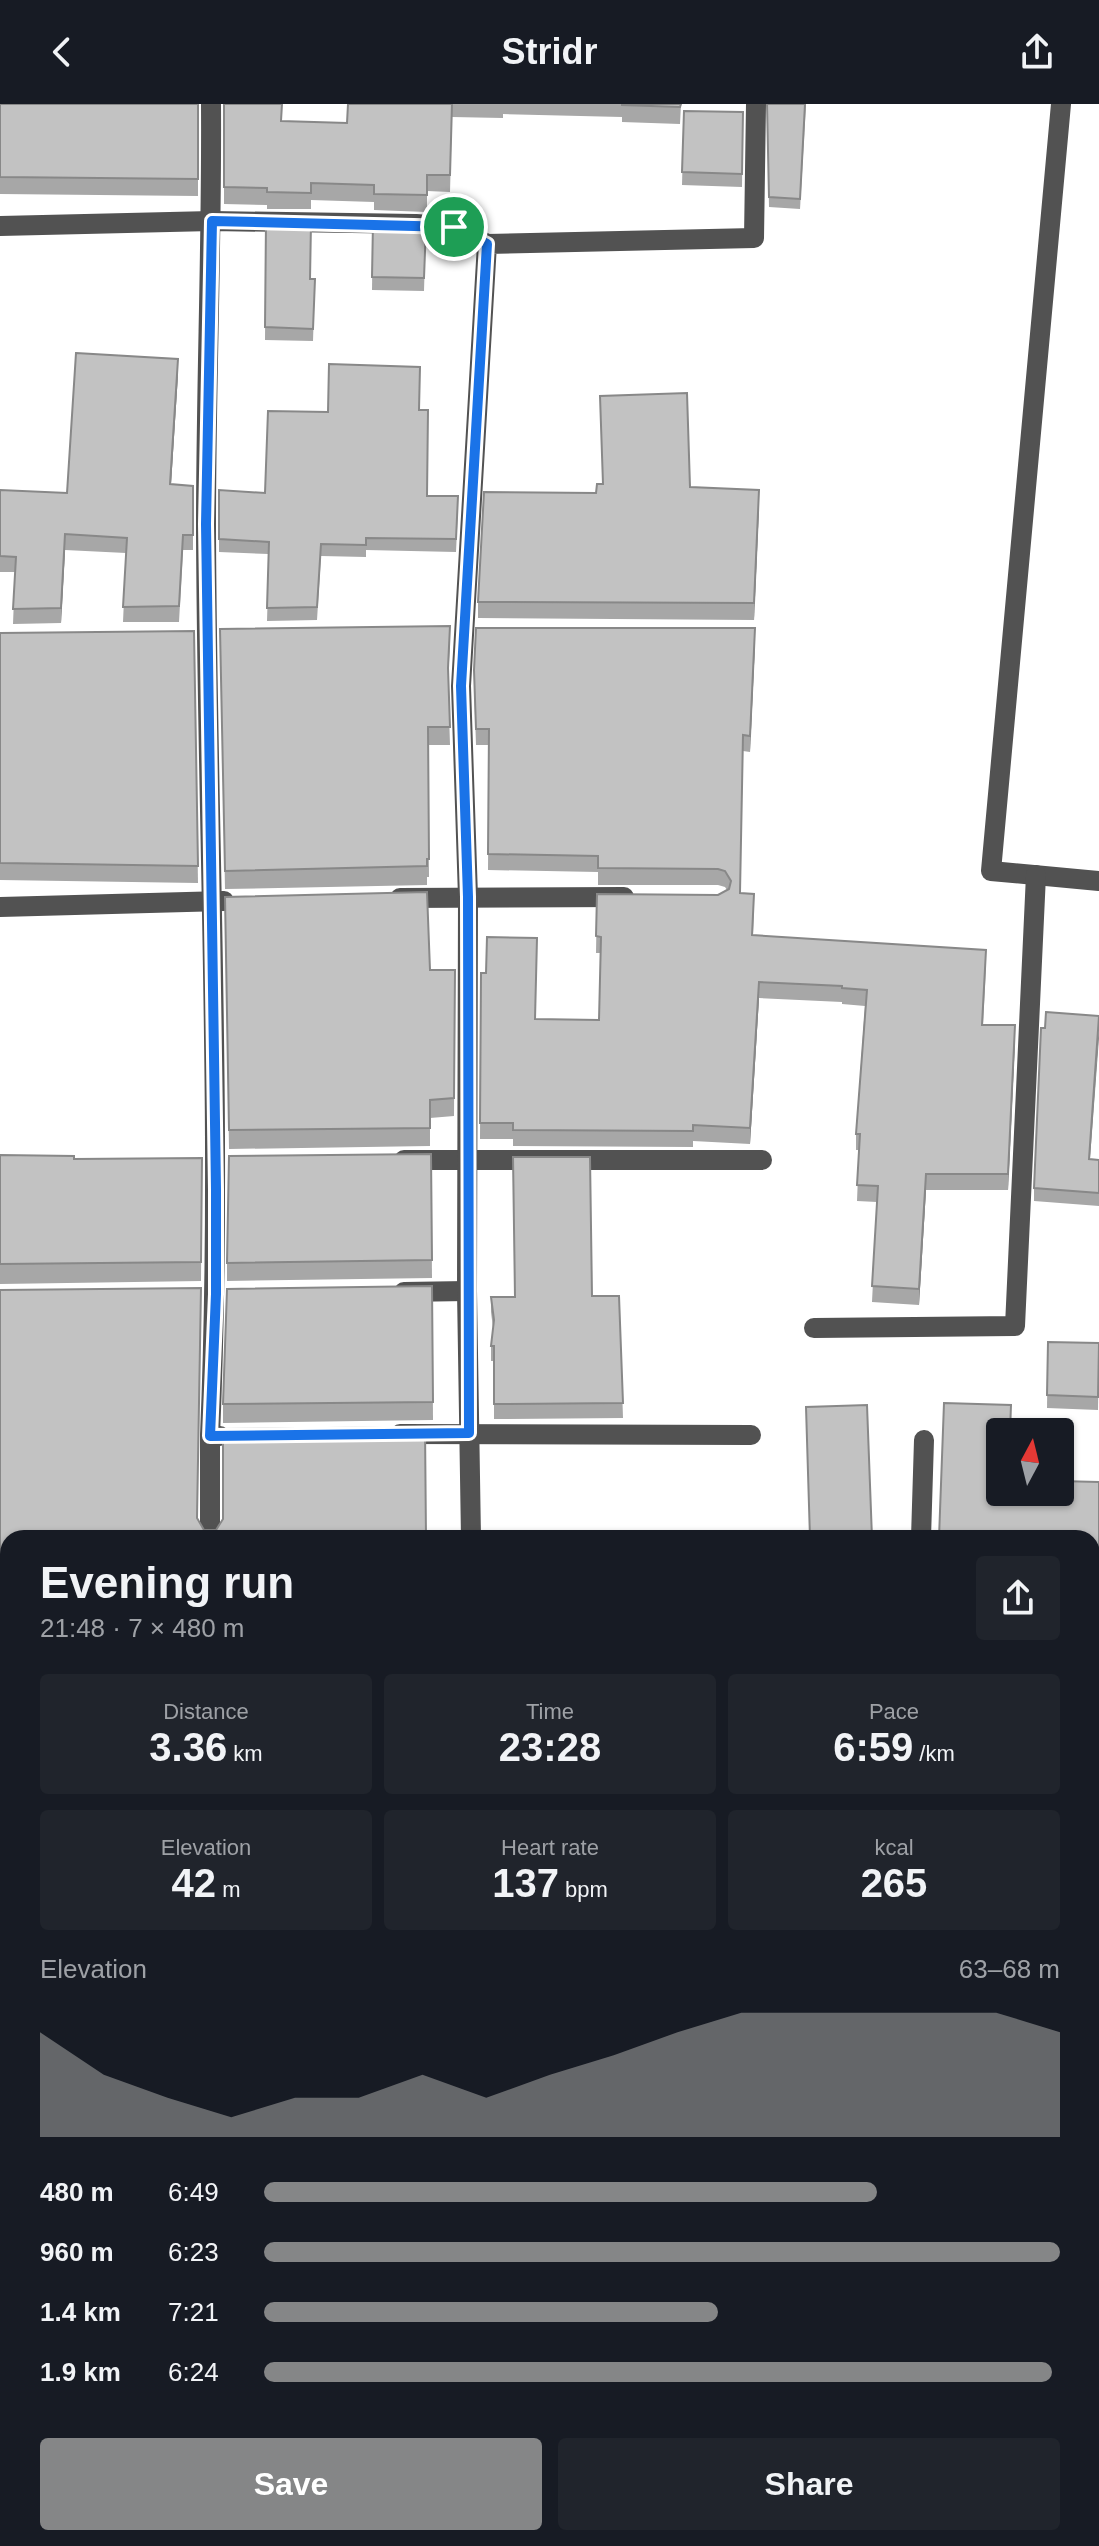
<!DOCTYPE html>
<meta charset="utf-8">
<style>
:root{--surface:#171b24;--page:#20242c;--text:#f1f3f6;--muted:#9ea1a6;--accent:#858687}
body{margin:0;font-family:Arial,sans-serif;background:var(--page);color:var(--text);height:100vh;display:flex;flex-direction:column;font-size:30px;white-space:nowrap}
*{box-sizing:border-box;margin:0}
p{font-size:26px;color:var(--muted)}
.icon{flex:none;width:44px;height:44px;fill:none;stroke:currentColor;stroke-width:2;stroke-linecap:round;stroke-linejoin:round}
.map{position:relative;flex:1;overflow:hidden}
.details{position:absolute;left:0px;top:1426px;width:1100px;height:1016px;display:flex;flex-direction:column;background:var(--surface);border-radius:24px 24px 0 0;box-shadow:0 2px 6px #0004}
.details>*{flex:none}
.needle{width:52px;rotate:7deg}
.fabs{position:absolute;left:986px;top:1314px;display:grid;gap:16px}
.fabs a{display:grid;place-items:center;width:88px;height:88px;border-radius:8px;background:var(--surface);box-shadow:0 2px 6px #0004;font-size:40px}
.pin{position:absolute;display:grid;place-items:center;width:68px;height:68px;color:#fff;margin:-34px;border:4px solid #fff;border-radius:50%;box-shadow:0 2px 8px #0007}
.round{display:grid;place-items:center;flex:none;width:84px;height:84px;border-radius:8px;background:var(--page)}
.headline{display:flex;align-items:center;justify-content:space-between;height:136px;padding:0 40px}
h1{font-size:44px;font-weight:700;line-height:60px}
.metrics{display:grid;grid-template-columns:repeat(3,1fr);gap:12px;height:136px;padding:8px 40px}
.metrics div{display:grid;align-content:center;border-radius:8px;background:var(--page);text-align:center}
.metrics b{font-size:40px;font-weight:700}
.metrics small{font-size:22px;font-weight:400}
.metrics p{font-size:22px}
.chart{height:224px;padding:16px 40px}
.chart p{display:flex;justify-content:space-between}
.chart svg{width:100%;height:144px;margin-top:8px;fill:var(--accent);opacity:.7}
.cta{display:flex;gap:16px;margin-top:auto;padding:16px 40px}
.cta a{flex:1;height:92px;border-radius:8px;background:var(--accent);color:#fff;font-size:32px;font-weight:700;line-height:92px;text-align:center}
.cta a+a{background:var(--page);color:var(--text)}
ul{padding:0 40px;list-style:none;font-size:26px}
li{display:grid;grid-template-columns:128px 96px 1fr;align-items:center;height:60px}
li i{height:20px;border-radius:10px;background:var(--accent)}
header{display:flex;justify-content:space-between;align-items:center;height:104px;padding:0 40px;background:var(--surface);font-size:36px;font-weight:700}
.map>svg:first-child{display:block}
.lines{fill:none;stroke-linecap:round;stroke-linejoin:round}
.minor{stroke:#525252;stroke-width:20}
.wall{fill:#a7a7a7}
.shaded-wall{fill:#888}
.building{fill:#c2c2c2;stroke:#888;stroke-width:2}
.route-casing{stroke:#fff;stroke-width:16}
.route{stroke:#1a73e8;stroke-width:10}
</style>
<header><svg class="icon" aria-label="back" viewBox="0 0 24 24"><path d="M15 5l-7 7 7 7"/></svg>Stridr<svg class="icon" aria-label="share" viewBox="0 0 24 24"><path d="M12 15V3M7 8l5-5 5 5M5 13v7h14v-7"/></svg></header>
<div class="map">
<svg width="1099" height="2442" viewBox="0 0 1099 2442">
<rect width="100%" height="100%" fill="#fff"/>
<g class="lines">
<!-- minor -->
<g class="minor">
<path d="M1061,0L991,767L1099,777"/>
<path d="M0,122L212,117L416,120L454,123L487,140"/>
<path d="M400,794L624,793"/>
<path d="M0,803L224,797"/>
<path d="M404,1056H762"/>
<path d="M404,1188L467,1187"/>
<path d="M814,1224L1015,1222L1036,771"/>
<path d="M400,1330L751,1331"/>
<path d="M210,1332C223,1029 207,725 206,422C206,281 212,141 211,0"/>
<path d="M210,1434V1332H220"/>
<path d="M471,1434L467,1187L468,793L461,582L487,140L754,134L756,0"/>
<path d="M921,1434L924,1336"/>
<path d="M1092,1510H1099"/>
<path d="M0,2175H8"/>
<path d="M0,2372H8"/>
<path d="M1092,2400L1099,2401"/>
<path d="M103,2434V2442"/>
<path d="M276,2442V2434"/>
<path d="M450,2442V2434"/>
</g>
</g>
<!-- wall -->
<g class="wall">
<path d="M0,0H198V92L0,90Z"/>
<path d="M224,0L282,17L347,19L348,0H681L680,20L622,18V13L503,10V14L452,13L450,88L427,87V108L374,106V98L311,96V105H267V101L224,100Z"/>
<path d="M767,0H806L800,105L769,103Z"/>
<path d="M684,7L743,8L742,83L682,81Z"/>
<path d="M266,118L310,175H315L313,237L265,236Z"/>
<path d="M373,119L426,121L424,187L372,186Z"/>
<path d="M178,270L171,380L193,382V446H183L179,518H123L126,449L65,446L61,519L13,520L15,468H0V386L67,389Z"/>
<path d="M419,306L427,392L458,405L456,448L366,446V453L321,452L317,516L267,517L269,450L219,448V386L265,389L328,308Z"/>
<path d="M690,383L759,403L754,516L478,514V498L596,389Z"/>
<path d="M220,525L450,540L448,576L450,641H428L429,773H427V781L225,785Z"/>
<path d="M194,527L198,779L0,776V529Z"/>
<path d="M755,540L750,648L743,647L740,789L754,806L753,831L986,862L983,921L1015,937L1008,1086H926L919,1201L872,1198L877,1098L857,1097L859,1046H856V1030L865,902L842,900V898L759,894L750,1040L693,1037V1043L513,1042V1035H480L481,869L536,915L599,916L601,849H596L597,790L718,791L727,786L725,783L718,781H598V768L488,766L489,641H476L474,582Z"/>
<path d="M225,793L430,866H455L454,1012L430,1014V1042L229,1045Z"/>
<path d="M431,1050L432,1174L227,1177V1159Z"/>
<path d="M0,1051L74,1055L202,1054L201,1177L0,1180Z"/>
<path d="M1090,1055L1099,1056V1102L1034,1097V1084Z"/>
<path d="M432,1182L433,1316L223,1319V1300Z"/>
<path d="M0,1186L197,1415L204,1426H216L223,1415L426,1434H8V1595H0Z"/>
<path d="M619,1192L623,1314L494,1315V1257H491V1242L493,1224L491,1208V1193Z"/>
<path d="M1048,1238L1099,1239L1098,1306L1047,1304Z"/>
<path d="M1099,1378V1461L1092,1460V1434L1000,1388Z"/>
<path d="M1092,1514L1099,1515V1600L1092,1599Z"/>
<path d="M0,1734L8,1735V2143H0Z"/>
</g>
<!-- shaded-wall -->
<g class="shaded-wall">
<path d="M178,255V270L170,396V380Z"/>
<path d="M759,386V403L754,516V499Z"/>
<path d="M65,430V446L61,519V504Z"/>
<path d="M755,524V540L750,648V632Z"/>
<path d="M759,878V894L750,1040V1024Z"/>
<path d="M1015,921V937L1008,1086V1070Z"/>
<path d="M1099,921V934L1089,1068V1055Z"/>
<path d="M926,1070V1086L919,1201V1185Z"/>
</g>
<!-- building -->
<g class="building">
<path d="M0,0H198V75L0,73Z"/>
<path d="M224,0H282L281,17L347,19L348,0H452L450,71H427V91L374,90V81L311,79V89L267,88V84L224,83Z"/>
<path d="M622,0H681L680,3L622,1Z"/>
<path d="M767,0H805L800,95L769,93Z"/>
<path d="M684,7L743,8L742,70L682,68Z"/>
<path d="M266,118L311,119L310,175H315L313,225L265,223Z"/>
<path d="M373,119L426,121L424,174L372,173Z"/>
<path d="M76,249L178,255L170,380L193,382V431H183L179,502L123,503L127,434L65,430L61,504L13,505L16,453L0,452V386L67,389Z"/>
<path d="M329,260L420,263L419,306H428L427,392H458L456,435L366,434V441L321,440L317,503L267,504L269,438L219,435V386L265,389L268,307L328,308Z"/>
<path d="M687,289L690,383L759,386L754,499L478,498L484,388L596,389L597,380H603L600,292Z"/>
<path d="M450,522L448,564L450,623H428L429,755H427V762L225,767L220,525Z"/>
<path d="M476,524H755L750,632L743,631L740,789L754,790L752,831L986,846L982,921H1015L1008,1070H926L919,1185L872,1182L878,1082L857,1081L860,1030H856L867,886L842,884V882L759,878L750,1024L693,1021V1027L513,1026V1019H480L481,869H486L487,833L537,834L535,915L599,916L601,833L596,832L597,790L718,791L729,785L731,777L725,767L718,765L598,764V752L488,750L489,625H476L474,566Z"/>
<path d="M194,527L198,762L0,759V529Z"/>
<path d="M427,788L430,866H455L454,994L430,996V1024L229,1026L225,793Z"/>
<path d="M1046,908L1099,912L1089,1055L1099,1056V1089L1034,1084L1041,924H1045Z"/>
<path d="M431,1050L432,1156L227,1159L229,1052Z"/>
<path d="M0,1051L74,1052V1055L202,1054L201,1158L0,1160Z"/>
<path d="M513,1053H590L592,1192H619L623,1299L494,1300V1242H491L494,1216L491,1193H515Z"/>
<path d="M432,1182L433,1298L223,1300L227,1185Z"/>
<path d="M201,1184L197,1414L204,1426H216L223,1415V1325L425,1323L426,1434H342V1429H188V1434H8V1575H0V1186Z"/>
<path d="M1048,1238L1099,1239L1098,1293L1047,1291Z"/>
<path d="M944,1299L1011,1301L1010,1328H1000V1388H1060V1377L1099,1378V1442H1092V1434H939Z"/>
<path d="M867,1301L872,1434H810L806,1303Z"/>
<path d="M1092,1514L1099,1515V1581H1092Z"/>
<path d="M0,1734L8,1735V2124H0Z"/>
</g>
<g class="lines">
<defs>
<path id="route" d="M212,117L454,123L487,140L461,582L468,793L469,1329L210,1332L216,1190V1085L206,420Z"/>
</defs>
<!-- route casing -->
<use href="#route" class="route-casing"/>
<!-- route -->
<use href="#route" class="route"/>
</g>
</svg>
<div class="fabs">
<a><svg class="needle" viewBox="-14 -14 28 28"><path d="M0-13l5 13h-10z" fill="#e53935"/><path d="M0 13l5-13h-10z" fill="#9ea1a6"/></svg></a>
</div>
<div class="pin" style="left:454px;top:123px;background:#1e9e55"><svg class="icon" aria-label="arrive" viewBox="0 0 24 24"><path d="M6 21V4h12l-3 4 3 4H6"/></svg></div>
<section class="details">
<div class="headline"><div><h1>Evening run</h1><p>21:48 · 7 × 480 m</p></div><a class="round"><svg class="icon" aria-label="share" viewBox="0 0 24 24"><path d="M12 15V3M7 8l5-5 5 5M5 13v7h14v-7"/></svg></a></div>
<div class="metrics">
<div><p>Distance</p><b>3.36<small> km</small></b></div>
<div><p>Time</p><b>23:28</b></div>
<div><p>Pace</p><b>6:59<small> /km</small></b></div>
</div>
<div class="metrics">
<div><p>Elevation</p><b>42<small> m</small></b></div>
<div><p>Heart rate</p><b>137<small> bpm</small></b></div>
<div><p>kcal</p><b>265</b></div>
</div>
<div class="chart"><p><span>Elevation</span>63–68 m</p>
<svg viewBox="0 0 160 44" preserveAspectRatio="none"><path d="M0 44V12L10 25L20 32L30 38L40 32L50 32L60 25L70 32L80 25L90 19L100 12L110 6L120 6L130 6L140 6L150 6L160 12V44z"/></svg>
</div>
<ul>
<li><b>480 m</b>6:49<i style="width:77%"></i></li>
<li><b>960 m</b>6:23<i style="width:100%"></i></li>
<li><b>1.4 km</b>7:21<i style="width:57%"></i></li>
<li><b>1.9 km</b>6:24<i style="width:99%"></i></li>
</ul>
<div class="cta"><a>Save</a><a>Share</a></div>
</section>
</div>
